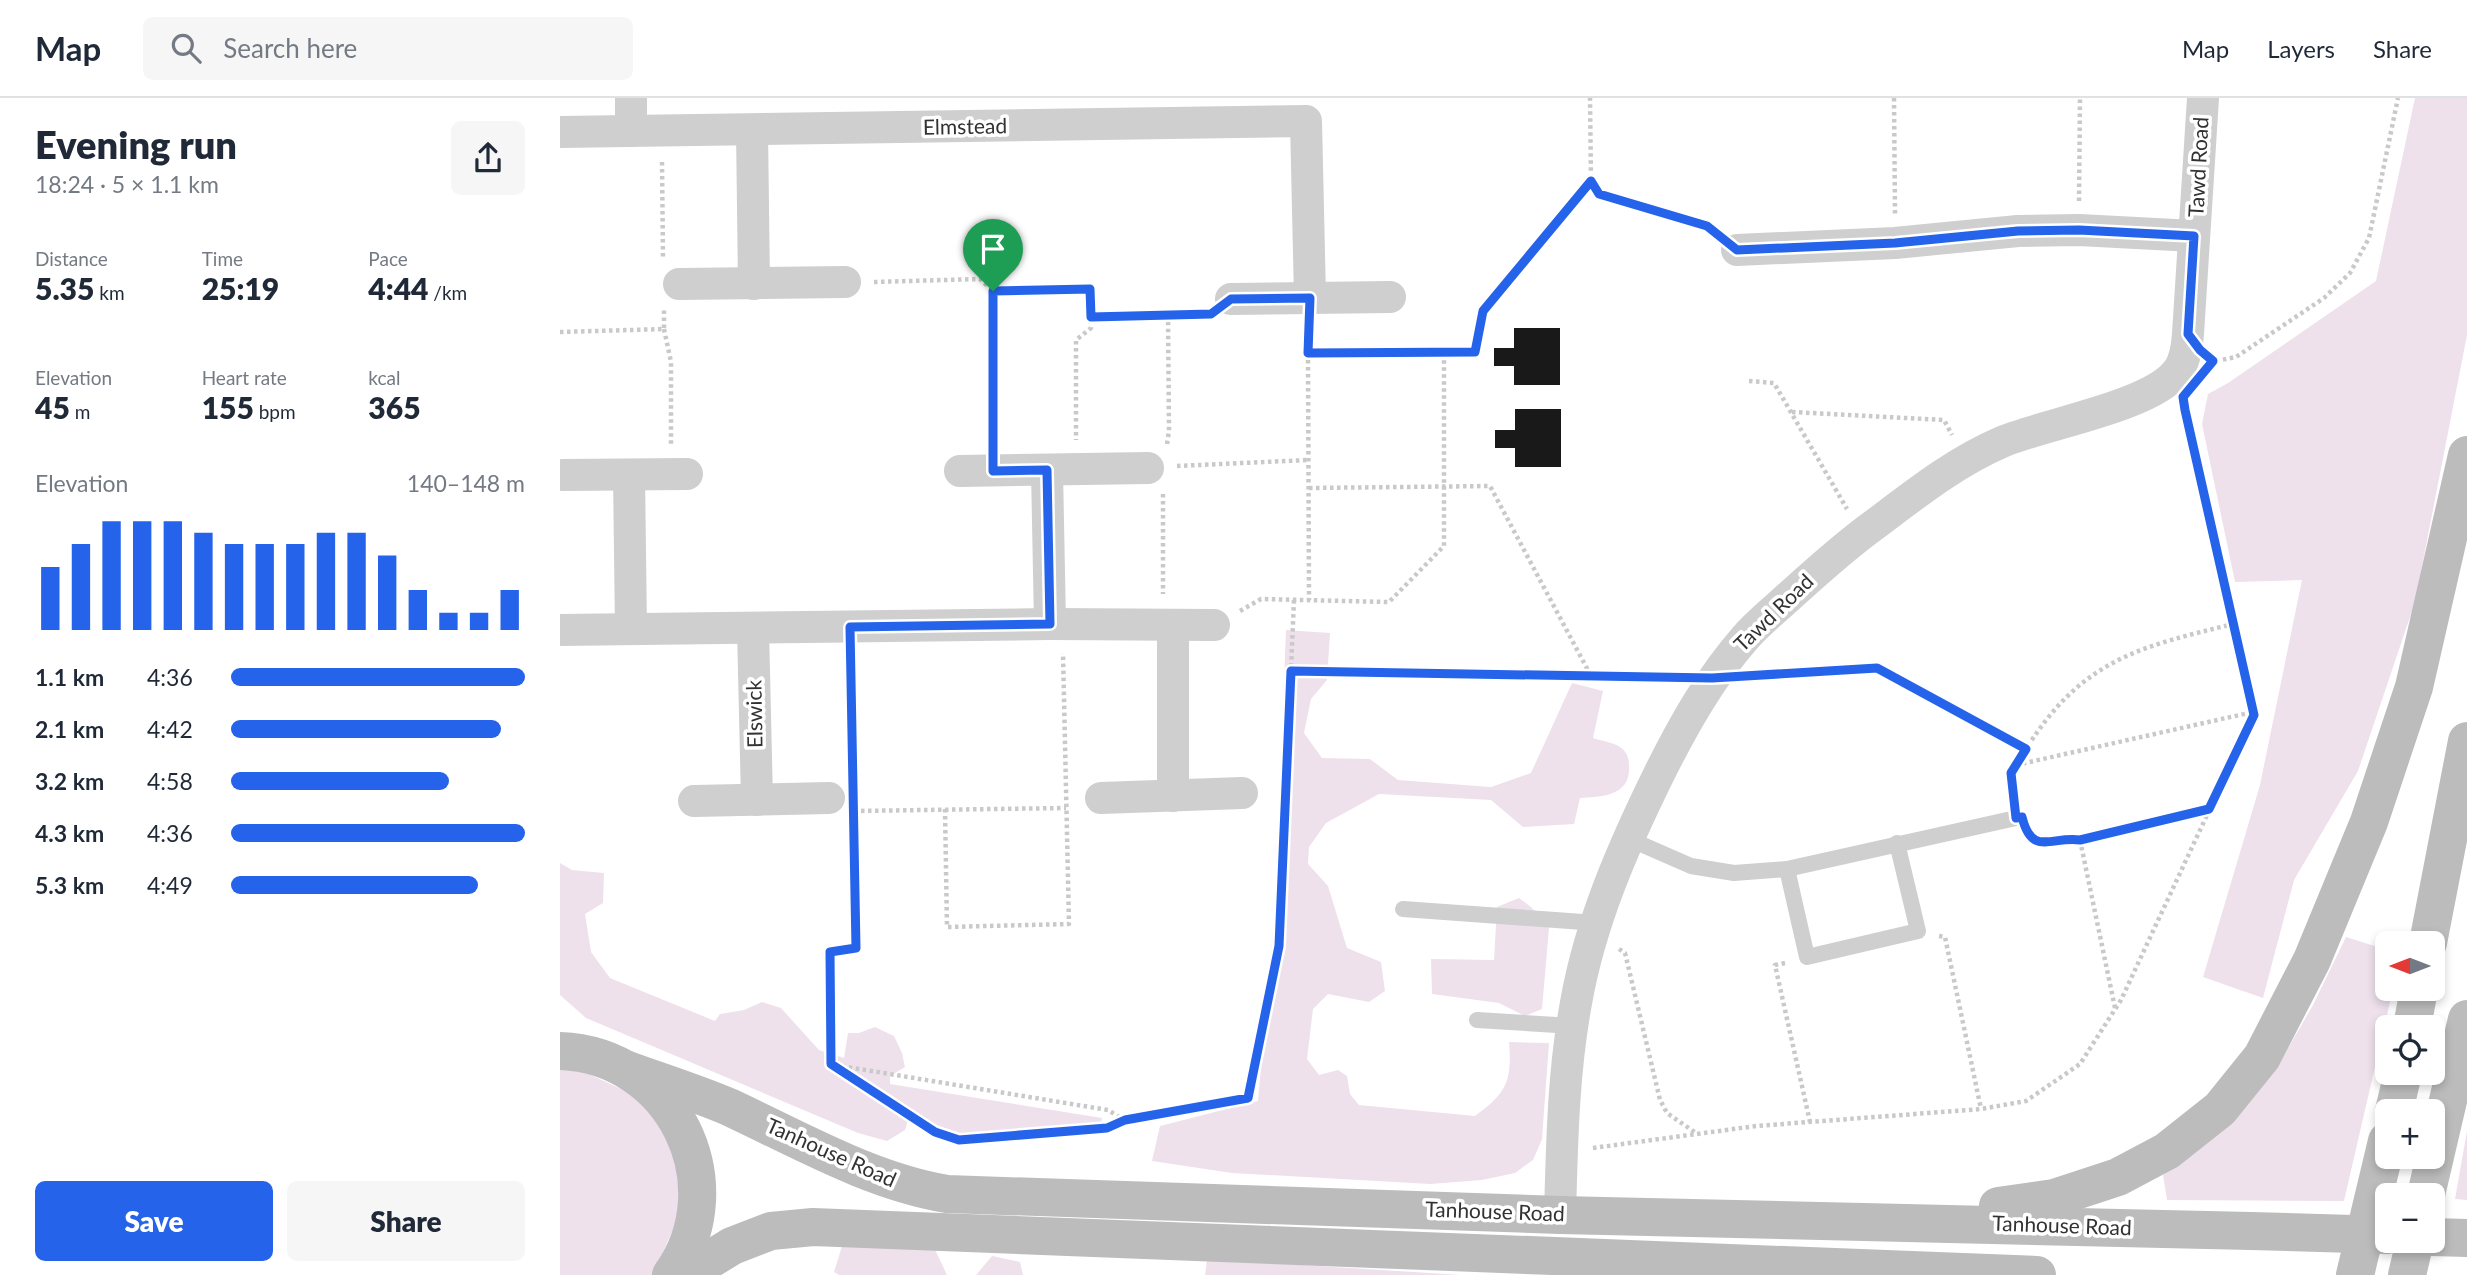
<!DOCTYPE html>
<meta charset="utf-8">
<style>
:root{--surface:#fff;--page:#f6f6f7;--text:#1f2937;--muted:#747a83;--line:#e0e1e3;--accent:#2563eb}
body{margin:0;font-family:Lato,sans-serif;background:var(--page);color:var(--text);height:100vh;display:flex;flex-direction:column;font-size:26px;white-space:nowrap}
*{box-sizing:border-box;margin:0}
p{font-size:23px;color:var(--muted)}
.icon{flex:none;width:38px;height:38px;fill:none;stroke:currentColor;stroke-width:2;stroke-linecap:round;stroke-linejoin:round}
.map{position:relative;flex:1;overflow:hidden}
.panel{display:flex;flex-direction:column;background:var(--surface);width:560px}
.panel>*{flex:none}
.needle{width:46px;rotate:270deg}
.buttons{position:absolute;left:1815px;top:833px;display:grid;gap:14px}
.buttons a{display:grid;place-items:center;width:70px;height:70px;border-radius:10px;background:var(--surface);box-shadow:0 4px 10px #0003;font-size:35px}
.pin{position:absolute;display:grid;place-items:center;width:60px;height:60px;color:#fff;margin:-72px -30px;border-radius:50% 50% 50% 0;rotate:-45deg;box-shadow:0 0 7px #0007}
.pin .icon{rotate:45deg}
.round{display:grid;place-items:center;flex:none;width:74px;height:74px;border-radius:10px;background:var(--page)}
.summary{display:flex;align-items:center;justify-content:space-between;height:119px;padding:0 35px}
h1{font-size:38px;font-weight:800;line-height:52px}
.metrics{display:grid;grid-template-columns:repeat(3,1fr);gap:10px;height:119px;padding:7px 35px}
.metrics div{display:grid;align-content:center}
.metrics b{font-size:30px;font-weight:800}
.metrics small{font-size:19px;font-weight:400}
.metrics p{font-size:19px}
.chart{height:196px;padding:14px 35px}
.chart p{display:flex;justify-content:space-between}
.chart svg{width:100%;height:126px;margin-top:7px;stroke:var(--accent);stroke-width:6}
.primary-button{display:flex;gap:14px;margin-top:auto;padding:14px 35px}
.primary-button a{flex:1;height:80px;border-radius:10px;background:var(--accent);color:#fff;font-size:28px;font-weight:800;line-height:80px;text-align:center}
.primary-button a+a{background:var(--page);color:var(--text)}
ul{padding:0 35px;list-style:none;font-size:23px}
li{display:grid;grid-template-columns:112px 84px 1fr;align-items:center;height:52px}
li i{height:18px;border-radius:9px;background:var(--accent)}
header{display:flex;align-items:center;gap:42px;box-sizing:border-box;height:98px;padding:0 35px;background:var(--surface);border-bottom:2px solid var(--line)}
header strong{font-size:33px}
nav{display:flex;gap:38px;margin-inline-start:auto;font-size:24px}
.search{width:490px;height:63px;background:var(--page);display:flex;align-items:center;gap:18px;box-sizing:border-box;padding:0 24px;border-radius:10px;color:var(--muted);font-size:26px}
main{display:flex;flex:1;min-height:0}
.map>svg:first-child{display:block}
.green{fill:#eee1ec}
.building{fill:#191919}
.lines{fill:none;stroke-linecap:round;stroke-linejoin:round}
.path{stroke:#c9c9c9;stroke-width:4.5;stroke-dasharray:3.5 3.5;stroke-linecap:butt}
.lane{stroke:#cfcfcf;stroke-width:16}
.street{stroke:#cfcfcf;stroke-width:32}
.secondary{stroke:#bcbcbc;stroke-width:38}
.secondary-bridge{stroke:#bcbcbc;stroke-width:38}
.route-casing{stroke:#fff;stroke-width:14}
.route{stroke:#2563eb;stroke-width:9}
.labels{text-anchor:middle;stroke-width:7;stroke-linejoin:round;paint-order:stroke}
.street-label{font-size:21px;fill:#323232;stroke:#fff}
</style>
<header>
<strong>Map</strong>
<div class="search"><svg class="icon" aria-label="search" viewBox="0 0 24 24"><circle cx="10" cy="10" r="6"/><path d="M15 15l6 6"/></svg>Search here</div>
<nav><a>Map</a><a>Layers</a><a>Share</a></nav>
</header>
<main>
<section class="panel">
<div class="summary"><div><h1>Evening run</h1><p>18:24 · 5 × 1.1 km</p></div><a class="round"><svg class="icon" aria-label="share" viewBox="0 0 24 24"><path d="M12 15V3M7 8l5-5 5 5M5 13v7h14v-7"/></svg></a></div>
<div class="metrics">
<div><p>Distance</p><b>5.35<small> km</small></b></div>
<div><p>Time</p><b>25:19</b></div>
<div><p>Pace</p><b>4:44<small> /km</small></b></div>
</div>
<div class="metrics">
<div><p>Elevation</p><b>45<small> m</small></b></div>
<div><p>Heart rate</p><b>155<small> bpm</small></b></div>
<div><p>kcal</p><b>365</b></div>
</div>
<div class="chart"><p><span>Elevation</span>140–148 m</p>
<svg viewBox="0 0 160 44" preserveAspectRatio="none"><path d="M5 44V22M15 44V14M25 44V6M35 44V6M45 44V6M55 44V10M65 44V14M75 44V14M85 44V14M95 44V10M105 44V10M115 44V18M125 44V30M135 44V38M145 44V38M155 44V30"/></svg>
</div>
<ul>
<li><b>1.1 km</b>4:36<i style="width:100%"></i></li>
<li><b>2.1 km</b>4:42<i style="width:92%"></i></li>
<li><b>3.2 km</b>4:58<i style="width:74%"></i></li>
<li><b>4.3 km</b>4:36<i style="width:100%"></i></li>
<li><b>5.3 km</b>4:49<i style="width:84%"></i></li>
</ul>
<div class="primary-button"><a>Save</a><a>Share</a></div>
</section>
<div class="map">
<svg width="1907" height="1177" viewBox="0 0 1907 1177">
<rect width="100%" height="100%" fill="#fff"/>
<!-- green -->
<g class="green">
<path d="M1855,0H1907V237L1855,504L1798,673L1734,782L1703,900L1643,879L1700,687L1742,482L1675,484L1642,326L1648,296L1668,285L1816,183Z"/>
<path d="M726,532L770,535L767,582L751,601L744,635L762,660L810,661L838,682L931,689L971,675L1012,585L1043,593L1033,640C1041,643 1053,644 1060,649C1067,654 1069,660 1069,668C1071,698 1042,699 1020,700L1014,726L963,729L931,702L819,696L766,725L749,749L748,766L768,788L787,850L821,864L825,893L809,904L768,896L753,911L747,961L759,977L778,972L787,978L790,996L799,1007L915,1018C947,995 952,983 949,944L989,945L982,1041L973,1062L955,1075L922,1082L870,1086L672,1075L592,1063L600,1028L698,1003L715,810Z"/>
<path d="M0,765L12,772L44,775L43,805L25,816L31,854L50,880L155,923L160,916L184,912L202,904L221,910L259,952L284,960L288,935H299L315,929L334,938L342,955L345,969L330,978V986L542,1020L541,1027L401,1037L381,1032L351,1012L345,1032L327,1043L298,1035L26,920L0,897Z"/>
<path d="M959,800L971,809L989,830L982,911L965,918L939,905L872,896L871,861L934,862L937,809Z"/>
<path d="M1786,839L1827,852V891H1833L1784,1103L1607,1102L1603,1077L1651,1042L1723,959L1753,907Z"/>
<path d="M0,966H7L85,1002L116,1049L124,1106L93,1177H0Z"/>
<path d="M1907,1033V1102L1895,1101Z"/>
<path d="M371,1143L387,1177H279L274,1174L282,1148Z"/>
<path d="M432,1158L460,1164L463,1177H416Z"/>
<path d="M647,1161L901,1177H645Z"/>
</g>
<!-- building -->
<g class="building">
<path d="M954,230H1000V287H954V268H934V250H954Z"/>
<path d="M955,311H1001V369H955V350H935V332H955Z"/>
</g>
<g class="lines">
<!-- path -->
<g class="path">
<path d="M1334,0L1335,116"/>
<path d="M102,64L103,160"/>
<path d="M1031,83L1039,96L1147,128L1153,133"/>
<path d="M1519,103L1520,0"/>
<path d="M314,184L420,181L433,193L530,191L531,230L516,242V342"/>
<path d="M531,219L645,217"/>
<path d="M749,230L748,255L915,254L923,213L1031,83L1030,0"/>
<path d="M104,231L111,264V348"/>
<path d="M0,234L104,231V211"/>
<path d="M748,255L749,502"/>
<path d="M1656,263L1676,259L1764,200L1790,175L1809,140L1838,0"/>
<path d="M1189,283L1214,285L1287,411"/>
<path d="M1232,314L1384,322L1392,337"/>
<path d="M433,343V193"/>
<path d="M607,346L609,333L608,217"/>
<path d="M617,368L748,362"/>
<path d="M749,390L930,388L1031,578"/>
<path d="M603,396V496"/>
<path d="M680,513L701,501L829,504L884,448V254"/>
<path d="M291,558L294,682"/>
<path d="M731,573L1119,580"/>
<path d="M1194,578L1317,570L1466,651"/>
<path d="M1456,667L1693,614"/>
<path d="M1454,699C1453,692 1451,684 1451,677C1452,664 1469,647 1476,636C1529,559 1588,547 1673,526"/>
<path d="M385,711L387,829L509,826L503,555"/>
<path d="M294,713L506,710"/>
<path d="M295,719L296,850L270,854L271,966L375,1034L399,1042"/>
<path d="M1469,737C1485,751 1501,739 1520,742"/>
<path d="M1379,838L1385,839L1421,1011"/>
<path d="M1059,851L1065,855L1100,1002L1107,1015L1136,1035"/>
<path d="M1225,865L1215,867L1250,1024"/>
<path d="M1555,910L1520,742L1649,711"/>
<path d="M275,967L548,1012L564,1022"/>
<path d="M399,1049V1042L547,1030L565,1022L688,1000L719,848L734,502"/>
<path d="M1033,1050L1196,1028L1421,1011L1466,1003L1520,966L1561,902L1694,616L1624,310"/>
</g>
<!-- lane -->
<g class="lane">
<path d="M1067,740L1131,768L1174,775L1227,771L1456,720"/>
<path d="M1227,771L1247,859L1358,833L1337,745"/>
<path d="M843,811L1037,825"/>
<path d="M917,922L1013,928"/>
</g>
<!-- street -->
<g class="street">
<path d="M192,32L194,186"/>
<path d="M71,33V0"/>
<path d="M0,34L746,23L750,200"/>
<path d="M1177,152L1335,145L1458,133L1519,132L1634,138"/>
<path d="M119,186L285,184"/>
<path d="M671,201L830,199"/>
<path d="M487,372L490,526"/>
<path d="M400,373L588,370"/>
<path d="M3,377L127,376"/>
<path d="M69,377L71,531"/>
<path d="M613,527V698"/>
<path d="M193,531L197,702"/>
<path d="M0,532L490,526L654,527"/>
<path d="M541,700L682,695"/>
<path d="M134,703L269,700"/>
<path d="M1000,1117C1002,1046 1003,975 1016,905C1030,824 1064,747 1100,674C1124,626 1150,580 1185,540C1197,526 1211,515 1224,503C1253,477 1282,450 1314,427C1354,397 1395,364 1442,344C1484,326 1588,309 1616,275C1625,265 1627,249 1628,236L1643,0"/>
</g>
<!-- secondary -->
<g class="secondary">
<path d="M1868,845L1907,643"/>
<path d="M1852,929L1859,891"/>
<path d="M0,953C113,957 176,1085 111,1177"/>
<path d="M68,972C101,984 136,995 169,1009C240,1042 310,1083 387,1096L1000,1117L1691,1133"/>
<path d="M1834,1013L1843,975"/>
<path d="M1866,1097L1907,921"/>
<path d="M1438,1108L1494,1100L1558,1079L1607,1053L1660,1011L1702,959L1752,862L1809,724L1854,589L1907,357"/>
<path d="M1872,1139L1907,1140"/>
<path d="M125,1177L172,1148L211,1133L253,1129L1477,1177"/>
<path d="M1795,1177L1827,1043"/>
<path d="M1847,1177L1855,1143"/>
</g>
<!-- secondary-bridge -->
<path class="secondary-bridge" d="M1691,1133L1827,1137"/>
</g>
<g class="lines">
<defs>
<path id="route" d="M1031,83L1039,96L1147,128L1177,152L1335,145L1458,133L1519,132L1634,138L1628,236L1640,252L1653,263L1623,299L1625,312L1694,617L1649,711L1520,742C1491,738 1472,759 1462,719L1456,720L1451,675L1466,651L1317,570L1152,580L731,573L719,848L688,1000L565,1022L547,1030L399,1042L375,1034L271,966L270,854L296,850L290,529L490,526L487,372L433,373V193L530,191L531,219L651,216L671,201L750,200L748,255L915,254L923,213Z"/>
</defs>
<!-- route casing -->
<use href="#route" class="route-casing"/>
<!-- route -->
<use href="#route" class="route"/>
</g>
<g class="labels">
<!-- street labels -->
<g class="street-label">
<text transform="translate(405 29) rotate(-1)" y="7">Elmstead</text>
<text transform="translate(1639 69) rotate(-87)" y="7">Tawd Road</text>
<text transform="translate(1214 515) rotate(-44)" y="7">Tawd Road</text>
<text transform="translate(195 616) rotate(-91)" y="7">Elswick</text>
<text transform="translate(271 1055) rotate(24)" y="7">Tanhouse Road</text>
<text transform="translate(935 1114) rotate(2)" y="7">Tanhouse Road</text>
<text transform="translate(1502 1128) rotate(2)" y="7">Tanhouse Road</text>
</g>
</g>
</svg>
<div class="buttons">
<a><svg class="needle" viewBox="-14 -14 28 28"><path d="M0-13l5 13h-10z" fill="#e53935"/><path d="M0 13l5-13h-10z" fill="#747a83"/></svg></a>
<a><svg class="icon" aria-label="locate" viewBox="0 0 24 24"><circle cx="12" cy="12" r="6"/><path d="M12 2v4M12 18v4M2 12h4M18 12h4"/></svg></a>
<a>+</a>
<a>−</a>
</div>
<div class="pin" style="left:433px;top:193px;background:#1e9e55"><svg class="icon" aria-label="arrive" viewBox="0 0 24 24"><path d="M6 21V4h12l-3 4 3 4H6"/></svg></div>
</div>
</main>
